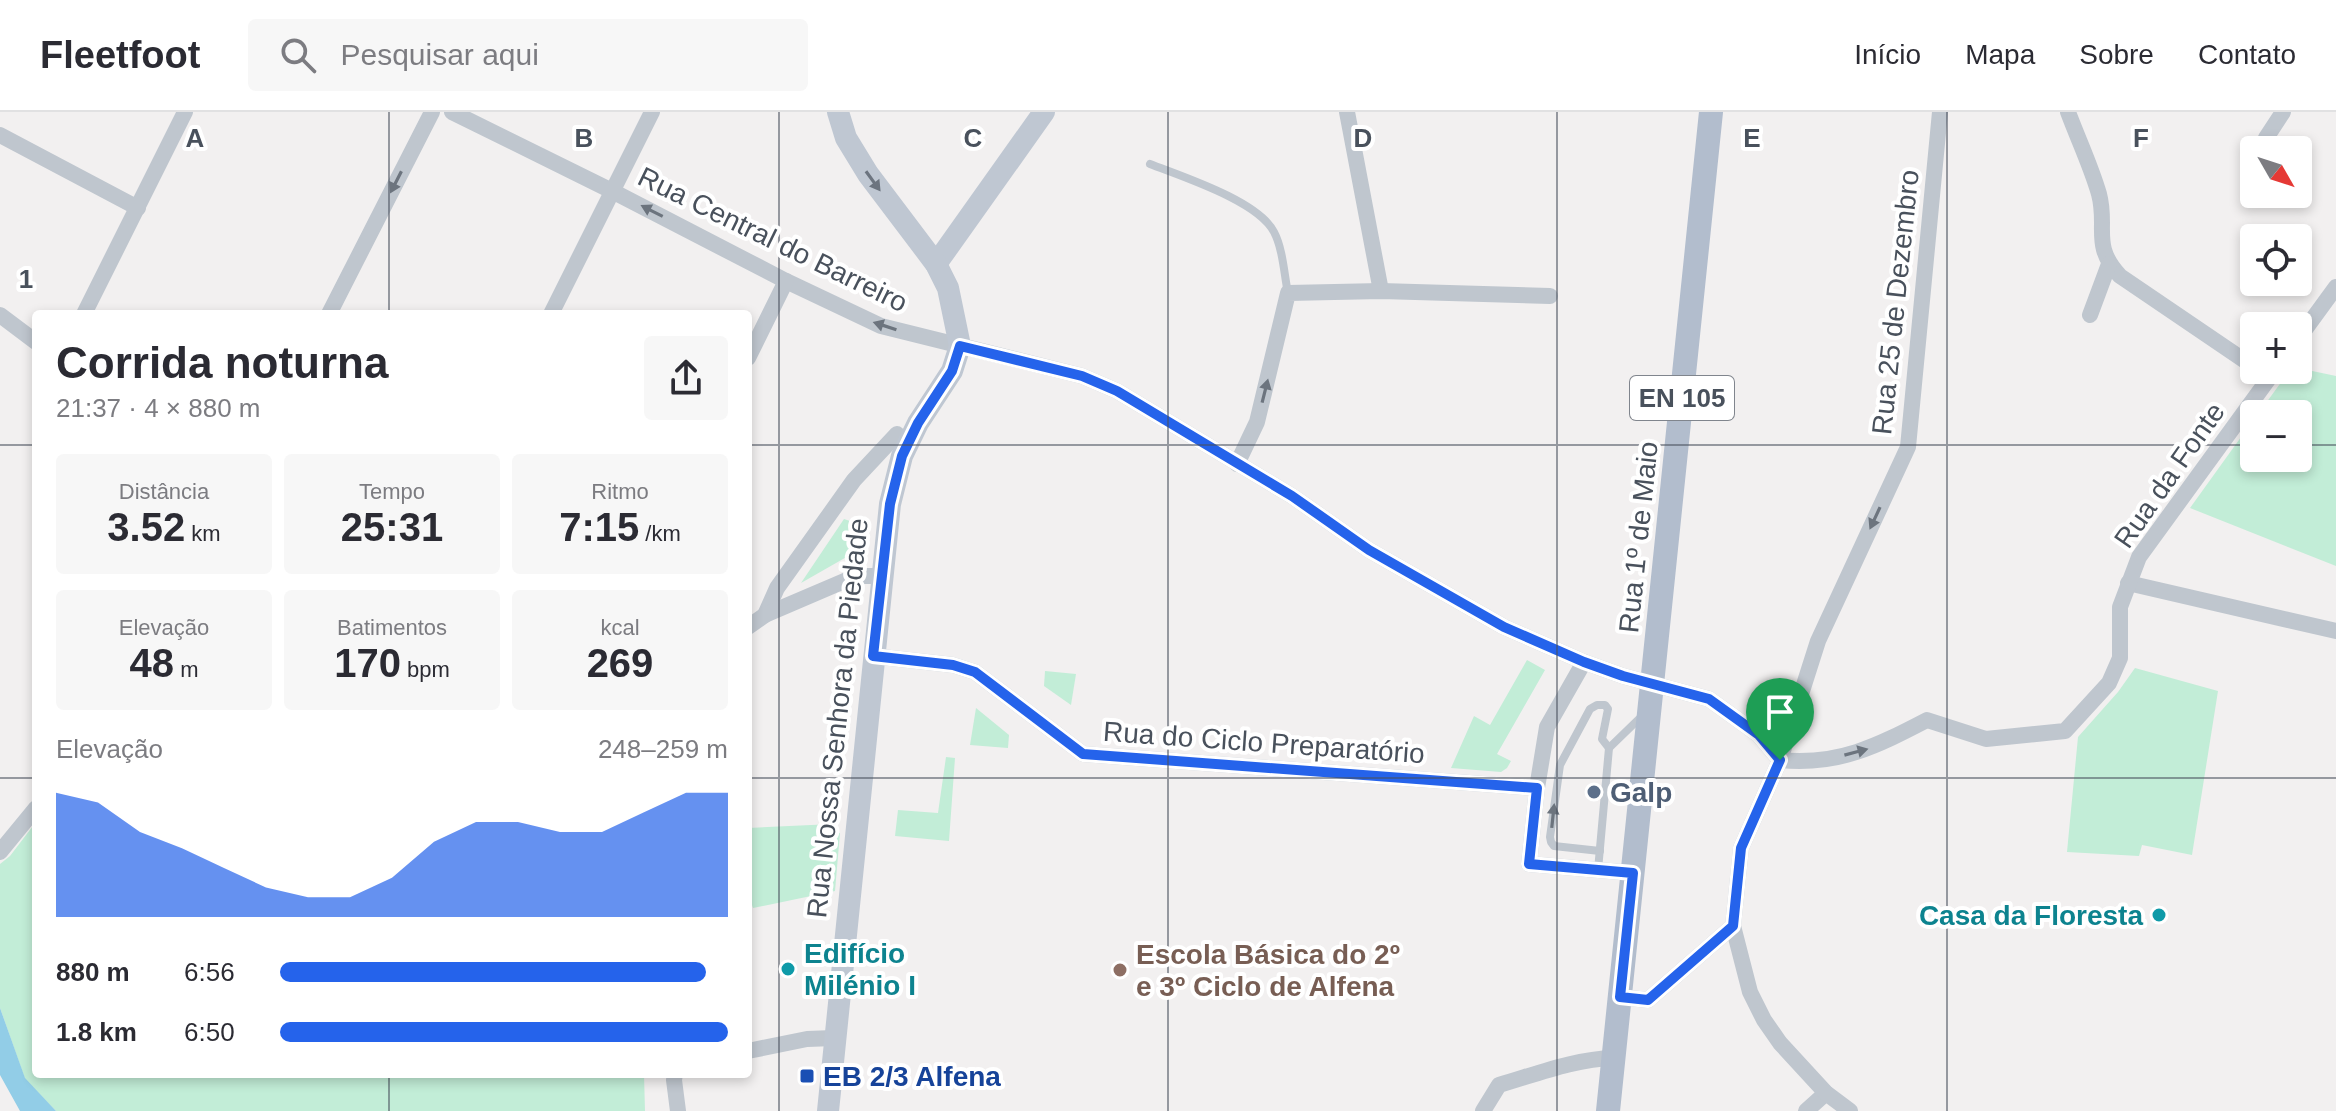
<!DOCTYPE html>
<html lang="pt">
<meta charset="utf-8">
<style>
:root{--surface:#fff;--page:#f7f7f7;--text:#2b2b33;--muted:#7c7c81;--line:#e1e1e2;--accent:#2563eb}
body{margin:0;font-family:Helvetica,sans-serif;background:var(--page);color:var(--text);height:100vh;display:flex;flex-direction:column;font-size:30px;white-space:nowrap}
*{box-sizing:border-box;margin:0}
p{font-size:26px;color:var(--muted)}
.icon{flex:none;width:44px;height:44px;fill:none;stroke:currentColor;stroke-width:2;stroke-linecap:round;stroke-linejoin:round}
.map{position:relative;flex:1;overflow:hidden}
.side{position:absolute;left:32px;top:198px;width:720px;height:768px;display:flex;flex-direction:column;background:var(--surface);border-radius:8px;box-shadow:0 4px 12px #0003}
.side>*{flex:none}
.needle{width:52px;rotate:129deg}
.buttons{position:absolute;left:2240px;top:24px;display:grid;gap:16px}
.buttons a{display:grid;place-items:center;width:72px;height:72px;border-radius:8px;background:var(--surface);box-shadow:0 4px 12px #0003;font-size:40px}
.pin{position:absolute;display:grid;place-items:center;width:68px;height:68px;color:#fff;margin:-82px -34px;border-radius:50% 50% 50% 0;rotate:-45deg;box-shadow:0 0 8px #0007}
.pin .icon{rotate:45deg}
.round{display:grid;place-items:center;flex:none;width:84px;height:84px;border-radius:8px;background:var(--page)}
.summary{display:flex;align-items:center;justify-content:space-between;height:136px;padding:0 24px}
h1{font-size:44px;font-weight:700;line-height:60px}
.metrics{display:grid;grid-template-columns:repeat(3,1fr);gap:12px;height:136px;padding:8px 24px}
.metrics div{display:grid;align-content:center;border-radius:8px;background:var(--page);text-align:center}
.metrics b{font-size:40px;font-weight:700}
.metrics small{font-size:22px;font-weight:400}
.metrics p{font-size:22px}
.chart{height:224px;padding:16px 24px}
.chart p{display:flex;justify-content:space-between}
.chart svg{width:100%;height:144px;margin-top:8px;fill:var(--accent);opacity:.7}
ul{padding:0 24px;list-style:none;font-size:26px}
li{display:grid;grid-template-columns:128px 96px 1fr;align-items:center;height:60px}
li i{height:20px;border-radius:10px;background:var(--accent)}
header{display:flex;align-items:center;gap:48px;box-sizing:border-box;height:112px;padding:0 40px;background:var(--surface);border-bottom:2px solid var(--line)}
header strong{font-size:38px}
nav{display:flex;gap:44px;margin-inline-start:auto;font-size:28px}
.search{width:560px;height:72px;background:var(--page);display:flex;align-items:center;gap:20px;box-sizing:border-box;padding:0 28px;border-radius:8px;color:var(--muted);font-size:30px}
.map>svg:first-child{display:block}
.green{fill:#c2edd7}
.water{fill:#92cde7}
.lines{fill:none;stroke-linecap:round;stroke-linejoin:round}
.lane{stroke:#bfc6ce;stroke-width:8}
.street{stroke:#bfc6ce;stroke-width:16}
.secondary{stroke:#bfc7d2;stroke-width:22}
.primary{stroke:#b2bdcd;stroke-width:24}
.oneway{fill:#6c747f}
.oneway2{fill:#6c747e}
.route-casing{stroke:#fff;stroke-width:16}
.route{stroke:#2563eb;stroke-width:10}
.grid{fill:none;stroke:#49515c;stroke-width:2;stroke-opacity:0.55}
.service-dot{fill:#5c6f8a;stroke:#fff;stroke-width:3}
.culture-dot{fill:#0f9aa8;stroke:#fff;stroke-width:3}
.education-dot{fill:#8d6e63;stroke:#fff;stroke-width:3}
.transit-dot{fill:#1a4fb4;stroke:#fff;stroke-width:3}
.labels{text-anchor:middle;stroke-width:8;stroke-linejoin:round;paint-order:stroke}
.shield{fill:#fff;stroke:#80858d;stroke-width:2}
.shield-label{font-size:26px;font-weight:bold;fill:#49515c}
.street-label{font-size:28px;fill:#49515c;stroke:#fff}
.service-label{font-size:28px;font-weight:bold;fill:#4e5e75;stroke:#fff;text-anchor:start}
.culture-label{font-size:28px;font-weight:bold;fill:#0d838f;stroke:#fff;text-anchor:end}
.education-label{font-size:28px;font-weight:bold;fill:#785e54;stroke:#fff;text-anchor:start}
.transit-label{font-size:28px;font-weight:bold;fill:#164399;stroke:#fff;text-anchor:start}
.grid-label{font-size:26px;text-anchor:middle;font-weight:bold;fill:#49515c;stroke:#fff;stroke-width:8;stroke-linejoin:round;paint-order:stroke}
</style>
<header>
<strong>Fleetfoot</strong>
<div class="search"><svg class="icon" aria-label="search" viewBox="0 0 24 24"><circle cx="10" cy="10" r="6"/><path d="M15 15l6 6"/></svg>Pesquisar aqui</div>
<nav><a>Início</a><a>Mapa</a><a>Sobre</a><a>Contato</a></nav>
</header>
<div class="map">
<svg width="2336" height="999" viewBox="0 0 2336 999">
<rect width="100%" height="100%" fill="#f2f0f0"/>
<!-- green -->
<g class="green">
<path d="M2298,256L2336,264V454L2190,396L2254,307V346H2298V302H2258L2290,258H2298Z"/>
<path d="M844,407L850,409L847,429L853,431L850,443L801,471Z"/>
<path d="M1527,548L1545,558L1497,642L1511,649L1507,656L1501,660L1451,656L1474,604L1490,613Z"/>
<path d="M2135,556L2218,579L2192,743L2142,733L2139,744L2067,740L2078,625L2118,580Z"/>
<path d="M1045,559L1076,562L1071,593L1044,574Z"/>
<path d="M976,596L1009,623L1008,636L970,633Z"/>
<path d="M946,645L955,646L949,729L895,724L898,698L938,701Z"/>
<path d="M36,710V962H644L645,999H56L25,967L0,896V752L10,744Z"/>
<path d="M833,712L832,720L840,721L835,779L753,796L748,782V716Z"/>
</g>
<!-- water -->
<path class="water" d="M0,896L25,966L56,999H20L0,963Z"/>
<g class="lines">
<!-- lane -->
<g class="lane">
<path d="M1150,52C1183,65 1258,89 1274,120C1283,137 1284,162 1288,181"/>
<path d="M1600,739L1554,734L1551,730L1550,725L1560,653L1590,597L1597,593H1605L1608,597L1602,627L1609,636"/>
<path d="M1598,758L1609,636L1643,603"/>
</g>
<!-- street -->
<g class="street">
<path d="M452,0L614,80L786,169L881,214L1082,264L1117,279L1292,384L1369,438L1504,515L1584,550L1623,564L1709,587L1759,623L1780,648"/>
<path d="M1347,0L1381,179"/>
<path d="M2068,0C2078,27 2091,54 2099,82C2108,116 2091,133 2120,164L2254,255"/>
<path d="M0,23L138,96"/>
<path d="M2266,26L2283,0"/>
<path d="M84,202L185,0"/>
<path d="M329,202L432,0"/>
<path d="M551,202L652,0"/>
<path d="M0,203L36,230"/>
<path d="M2090,203L2109,152"/>
<path d="M2298,227L2336,175"/>
<path d="M748,246L786,169"/>
<path d="M1237,352L1257,310L1288,181L1381,179L1550,184"/>
<path d="M2128,471L2336,519"/>
<path d="M765,503L777,476L854,368L897,322"/>
<path d="M748,515L765,503L856,464H881"/>
<path d="M873,544L953,553L975,560L1083,642L1537,676"/>
<path d="M1584,550L1547,615L1537,676L1529,752L1633,761"/>
<path d="M1780,648C1838,654 1877,634 1927,608L1986,627L2065,619L2109,571L2120,546V495L2139,445L2275,258"/>
<path d="M0,740L36,696"/>
<path d="M1620,885L1648,888L1733,814"/>
<path d="M748,939L807,927L834,926"/>
<path d="M675,962L674,968L678,999"/>
<path d="M1483,999L1499,973C1537,962 1574,947 1614,946"/>
<path d="M1806,999L1826,981"/>
<path d="M1850,999L1826,981L1780,931L1764,908L1750,880L1733,814L1741,736L1780,648L1818,529L1908,335L1940,0"/>
</g>
<!-- secondary -->
<g class="secondary">
<path d="M936,152L1044,0"/>
<path d="M828,999L890,392L902,344L918,311L952,259L960,234L948,176L936,152L868,62L846,26L838,0"/>
</g>
<!-- primary -->
<path class="primary" d="M1608,999L1711,0"/>
</g>
<!-- one-way arrows -->
<defs><path id="oneway-solid" d="M-6-.8H1V-3.2L6.5 0L1 3.2V.8H-6Z" transform="scale(2)"/></defs>
<use class="oneway" href="#oneway-solid" transform="translate(873 69) rotate(54)"/>
<g class="oneway2">
<use href="#oneway-solid" transform="translate(396 70) rotate(117)"/>
<use href="#oneway-solid" transform="translate(652 99) rotate(-153)"/>
<use href="#oneway-solid" transform="translate(885 214) rotate(-162)"/>
<use href="#oneway-solid" transform="translate(1265 279) rotate(-76)"/>
<use href="#oneway-solid" transform="translate(1875 406) rotate(115)"/>
<use href="#oneway-solid" transform="translate(1856 640) rotate(-15)"/>
<use href="#oneway-solid" transform="translate(1553 704) rotate(-84)"/>
</g>
<g class="lines">
<defs>
<path id="route" d="M960,234L1082,264L1117,279L1292,384L1369,438L1504,515L1584,550L1623,564L1709,587L1759,623L1780,648L1741,736L1733,814L1648,888L1620,885L1633,761L1529,752L1537,676L1083,642L975,560L953,553L873,544L890,392L902,344L918,311L952,259Z"/>
</defs>
<!-- route casing -->
<use href="#route" class="route-casing"/>
<!-- route -->
<use href="#route" class="route"/>
</g>
<!-- grid -->
<path class="grid" d="M389,0V202M779,0V999M1168,0V999M1557,0V999M1947,0V999M0,333H36M748,333H2254M2298,333H2336M0,666H36M748,666H2336M389,962V999"/>
<!-- markers -->
<circle class="service-dot" cx="1594" cy="680" r="8"/>
<g class="culture-dot">
<circle cx="2159" cy="803" r="8"/>
<circle cx="788" cy="857" r="8"/>
</g>
<circle class="education-dot" cx="1120" cy="858" r="8"/>
<rect class="transit-dot" x="799" y="956" width="16" height="16" rx="4"/>
<g class="labels">
<!-- shield labels -->
<rect class="shield" x="1630" y="264" width="104" height="44" rx="6"/>
<g class="shield-label">
<text x="1682" y="295">EN 105</text>
</g>
<!-- street labels -->
<g class="street-label">
<text transform="translate(773 127) rotate(26)" y="10">Rua Central do Barreiro</text>
<text transform="translate(1895 190) rotate(-84)" y="10">Rua 25 de Dezembro</text>
<text transform="translate(2169 363) rotate(-55)" y="10">Rua da Fonte</text>
<text transform="translate(1638 425) rotate(-84)" y="10">Rua 1º de Maio</text>
<text transform="translate(837 606) rotate(-84)" y="10">Rua Nossa Senhora da Piedade</text>
<text transform="translate(1264 630) rotate(4)" y="10">Rua do Ciclo Preparatório</text>
</g>
<!-- service labels -->
<g class="service-label">
<text x="1610" y="690">Galp</text>
</g>
<!-- culture labels -->
<g class="culture-label">
<text x="2143" y="813">Casa da Floresta</text>
<text x="804" y="851" text-anchor="start">Edifício<tspan x="804" dy="32">Milénio I</tspan></text>
</g>
<!-- education labels -->
<g class="education-label">
<text x="1136" y="852">Escola Básica do 2º<tspan x="1136" dy="32">e 3º Ciclo de Alfena</tspan></text>
</g>
<!-- transit labels -->
<g class="transit-label">
<text x="823" y="974">EB 2/3 Alfena</text>
</g>
</g>
<g class="grid-label">
<text x="195" y="35">A</text>
<text x="584" y="35">B</text>
<text x="973" y="35">C</text>
<text x="1363" y="35">D</text>
<text x="1752" y="35">E</text>
<text x="2141" y="35">F</text>
<text x="26" y="176">1</text>
</g>
</svg>
<div class="buttons">
<a><svg class="needle" viewBox="-14 -14 28 28"><path d="M0-13l5 13h-10z" fill="#e53935"/><path d="M0 13l5-13h-10z" fill="#7c7c81"/></svg></a>
<a><svg class="icon" aria-label="locate" viewBox="0 0 24 24"><circle cx="12" cy="12" r="6"/><path d="M12 2v4M12 18v4M2 12h4M18 12h4"/></svg></a>
<a>+</a>
<a>−</a>
</div>
<div class="pin" style="left:1780px;top:648px;background:#1e9e55"><svg class="icon" aria-label="arrive" viewBox="0 0 24 24"><path d="M6 21V4h12l-3 4 3 4H6"/></svg></div>
<section class="side">
<div class="summary"><div><h1>Corrida noturna</h1><p>21:37 · 4 × 880 m</p></div><a class="round"><svg class="icon" aria-label="share" viewBox="0 0 24 24"><path d="M12 15V3M7 8l5-5 5 5M5 13v7h14v-7"/></svg></a></div>
<div class="metrics">
<div><p>Distância</p><b>3.52<small> km</small></b></div>
<div><p>Tempo</p><b>25:31</b></div>
<div><p>Ritmo</p><b>7:15<small> /km</small></b></div>
</div>
<div class="metrics">
<div><p>Elevação</p><b>48<small> m</small></b></div>
<div><p>Batimentos</p><b>170<small> bpm</small></b></div>
<div><p>kcal</p><b>269</b></div>
</div>
<div class="chart"><p><span>Elevação</span>248–259 m</p>
<svg viewBox="0 0 160 44" preserveAspectRatio="none"><path d="M0 44V6L10 9L20 18L30 23L40 29L50 35L60 38L70 38L80 32L90 21L100 15L110 15L120 18L130 18L140 12L150 6L160 6V44z"/></svg>
</div>
<ul>
<li><b>880 m</b>6:56<i style="width:95%"></i></li>
<li><b>1.8 km</b>6:50<i style="width:100%"></i></li>
</ul>
</section>
</div>
